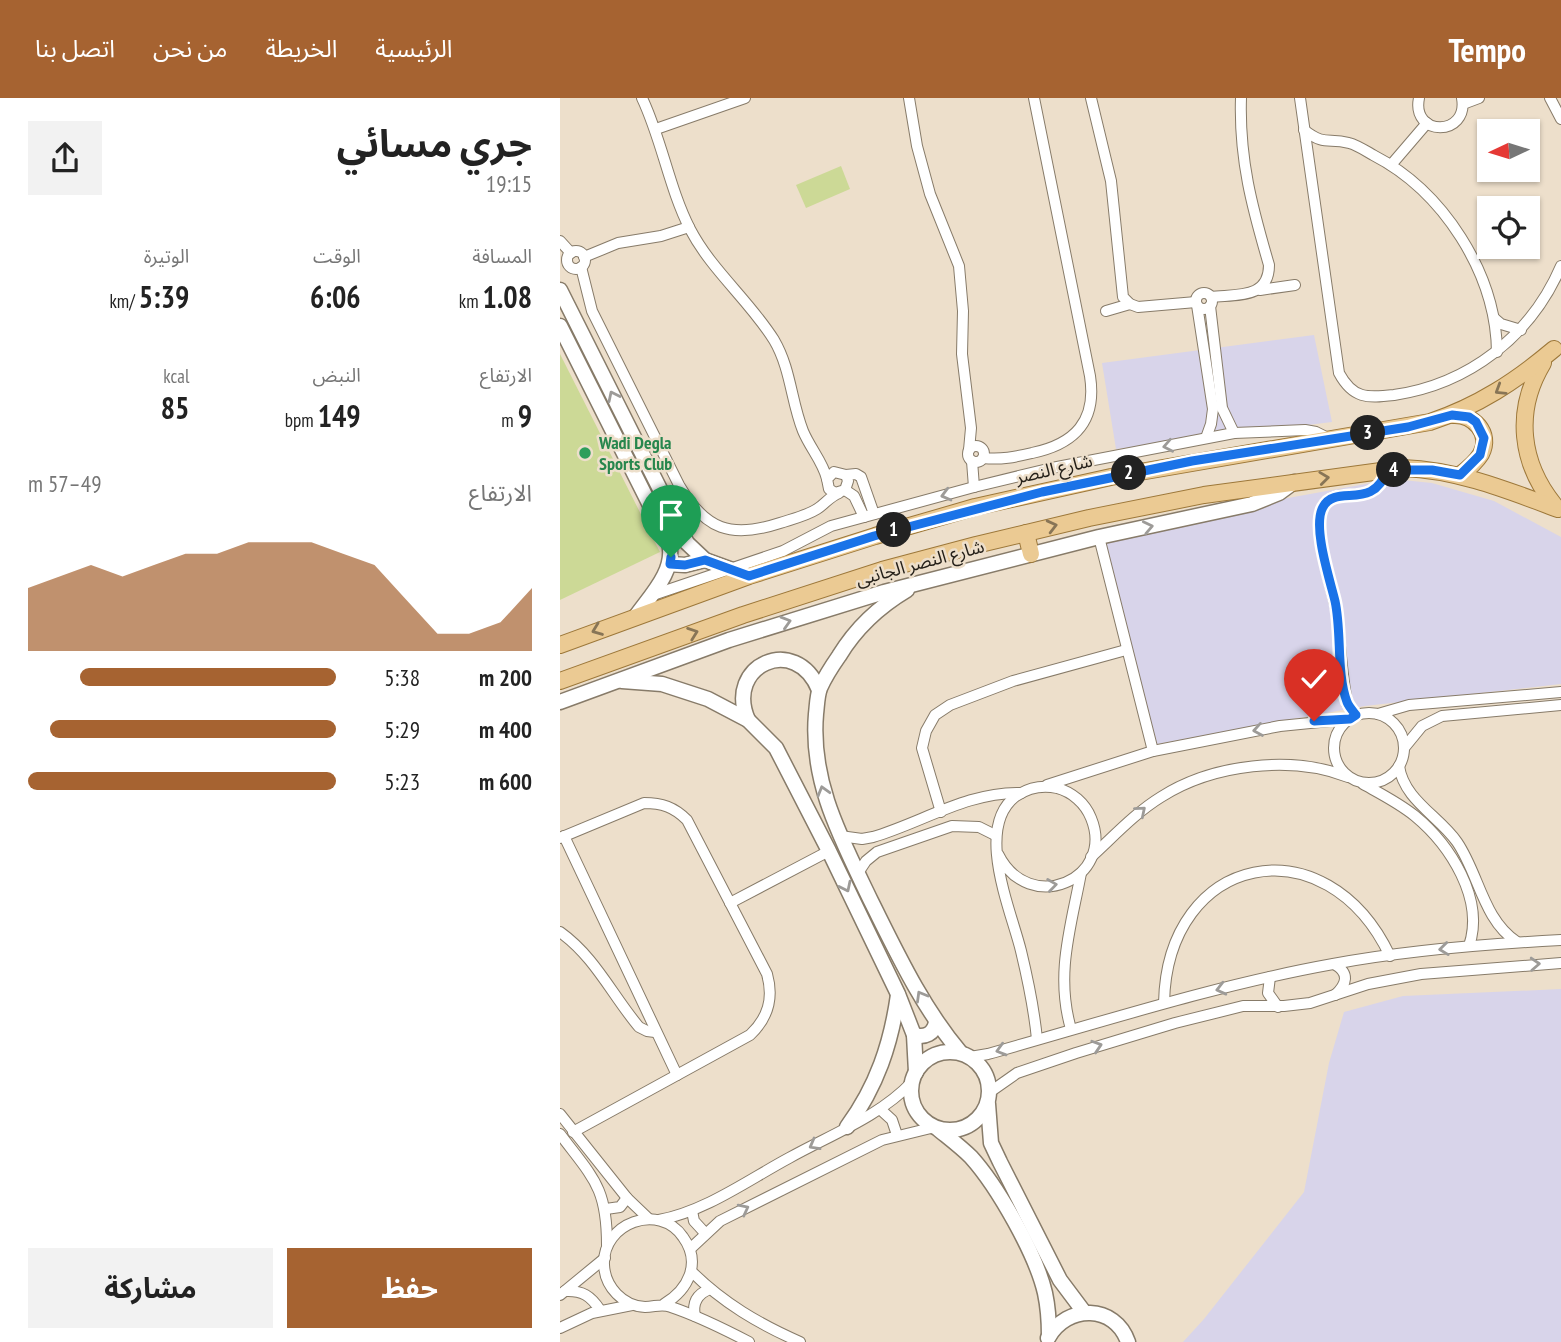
<!DOCTYPE html>
<html lang="ar">
<meta charset="utf-8">
<style>
:root{--surface:#fff;--page:#f2f2f2;--text:#222;--muted:#767676;--accent:#a66331}
body{margin:0;font-family:"PT Sans Narrow","Noto Sans Arabic",sans-serif;background:var(--page);color:var(--text);direction:rtl;height:100vh;display:flex;flex-direction:column;font-size:26px;white-space:nowrap}
*{box-sizing:border-box;margin:0}
p{font-size:23px;color:var(--muted)}
.icon{flex:none;width:38px;height:38px;fill:none;stroke:currentColor;stroke-width:2;stroke-linecap:round;stroke-linejoin:round}
.map{position:relative;flex:1;overflow:hidden;direction:ltr}
.details{display:flex;flex-direction:column;background:var(--surface);width:560px}
.details>*{flex:none}
.needle{width:46px;rotate:266deg}
.tools{position:absolute;left:917px;top:21px;display:grid;gap:14px}
.tools a{display:grid;place-items:center;width:63px;height:63px;border-radius:0px;background:var(--surface);box-shadow:0 2px 5px #0004;font-size:35px}
.pin{position:absolute;display:grid;place-items:center;width:60px;height:60px;color:#fff;margin:-72px -30px;border-radius:50% 50% 50% 0;rotate:-45deg;box-shadow:0 0 7px #0007}
.pin .icon{rotate:45deg}
.km{position:absolute;width:35px;height:35px;margin:-18px;border-radius:50%;background:#222;color:#fff;font-size:19px;line-height:35px;text-align:center}
.round{display:grid;place-items:center;flex:none;width:74px;height:74px;border-radius:0px;background:var(--page)}
.overview{display:flex;align-items:center;justify-content:space-between;height:119px;padding:0 28px}
h1{font-size:38px;font-weight:700;line-height:52px}
.metrics{display:grid;grid-template-columns:repeat(3,1fr);gap:10px;height:119px;padding:7px 28px}
.metrics div{display:grid;align-content:center}
.metrics b{font-size:30px;font-weight:700}
.metrics small{font-size:19px;font-weight:400}
.metrics p{font-size:19px}
.chart{height:196px;padding:14px 28px}
.chart p{display:flex;justify-content:space-between}
.chart svg{width:100%;height:126px;margin-top:7px;fill:var(--accent);opacity:.7}
.cta{display:flex;gap:14px;margin-top:auto;padding:14px 28px}
.cta a{flex:1;height:80px;border-radius:0px;background:var(--accent);color:#fff;font-size:28px;font-weight:700;line-height:80px;text-align:center}
.cta a+a{background:var(--page);color:var(--text)}
ul{padding:0 28px;list-style:none;font-size:23px}
li{display:grid;grid-template-columns:112px 84px 1fr;align-items:center;height:52px}
li i{height:18px;border-radius:9px;background:var(--accent)}
header{display:flex;align-items:center;gap:42px;box-sizing:border-box;height:98px;padding:0 35px;background:var(--accent);color:#fff}
header strong{font-size:33px}
nav{display:flex;gap:38px;margin-inline-start:auto;font-size:24px}
main{display:flex;flex:1;min-height:0}
.map>svg:first-child{display:block}
.commercial{fill:#d8d4ea}
.pitch{fill:#ccd996}
.lines{fill:none;stroke-linecap:round;stroke-linejoin:round}
.street-casing{stroke:#877b69;stroke-width:12}
.secondary-casing{stroke:#877b69;stroke-width:17}
.primary-casing{stroke:#9d783a;stroke-width:18}
.street{stroke:#fff;stroke-width:10}
.secondary{stroke:#fff;stroke-width:14}
.primary{stroke:#ebca93;stroke-width:16}
.oneway{stroke:#887556}
.oneway2{stroke:#9d9b98}
.route-casing{stroke:#fff;stroke-width:14}
.route{stroke:#1a73e8;stroke-width:9}
.leisure-dot{fill:#2e9e5b;stroke:#eddfcb;stroke-width:2.5}
.labels{text-anchor:middle;stroke-width:5;stroke-linejoin:round;paint-order:stroke}
.leisure-label{font-size:18px;font-weight:bold;fill:#27864d;stroke:#eddfcb;text-anchor:start}
.street-label{font-size:18px;fill:#252019;stroke:#eddfcb}
</style>
<header>
<strong>Tempo</strong>
<nav><a>الرئيسية</a><a>الخريطة</a><a>من نحن</a><a>اتصل بنا</a></nav>
</header>
<main>
<div class="map">
<svg width="1001" height="1244" viewBox="0 0 1001 1244">
<rect width="100%" height="100%" fill="#eddfcb"/>
<!-- commercial -->
<g class="commercial">
<path d="M754,237L772,324L556,351L542,265Z"/>
<path d="M833,381L872,385L934,403L1001,439V586L805,608L597,646L539,434Z"/>
<path d="M1001,891V1244H623L644,1221L744,1094L769,965L784,914L843,898Z"/>
</g>
<!-- pitch -->
<g class="pitch">
<path d="M281,68L290,91L246,110L236,87Z"/>
<path d="M0,256L100,454L0,502Z"/>
</g>
<g class="lines">
<defs>
<g id="street">
<path d="M82,0C102,42 109,90 130,131C152,173 189,202 214,242C231,271 231,303 243,333C250,350 263,364 267,381"/>
<path d="M349,0L357,48L370,96L399,168L403,213L402,256L411,330L409,352"/>
<path d="M531,0L551,83L563,199L570,206L578,209L636,204"/>
<path d="M740,0L779,275C793,301 807,300 834,297C909,286 971,238 1001,168"/>
<path d="M859,0C851,39 909,39 902,0"/>
<path d="M990,0L1001,21"/>
<path d="M903,6L919,0"/>
<path d="M96,31L185,0"/>
<path d="M744,32C766,49 768,39 789,45C797,47 806,53 813,57C883,93 936,175 937,254"/>
<path d="M831,67L867,25"/>
<path d="M0,143L11,155"/>
<circle cx="16" cy="162" r="9"/>
<path d="M24,159L58,145L101,138L129,129"/>
<path d="M21,169L32,213L119,387C145,432 171,441 220,425C232,421 246,418 257,411C265,406 269,399 279,395"/>
<path d="M700,192L735,187"/>
<circle cx="644" cy="203" r="8"/>
<path d="M651,199C677,196 709,201 709,167C692,109 679,61 681,0"/>
<path d="M637,207L653,311L651,326L646,340"/>
<path d="M650,208L662,310L674,335"/>
<path d="M546,213L570,206"/>
<path d="M934,220L941,226L961,232"/>
<circle cx="416" cy="356" r="8"/>
<path d="M423,360C441,362 455,359 472,355C515,346 537,323 530,278L474,0"/>
<path d="M412,363L414,389"/>
<path d="M286,377L288,383L285,392L275,395L269,391L267,381L274,374L286,377L296,376L301,379L314,416"/>
<path d="M285,392L294,398L304,419"/>
<path d="M539,439L593,653"/>
<path d="M90,498L223,453L271,428L414,389L492,370L674,335L745,332L756,334L770,341"/>
<circle cx="809" cy="650" r="35"/>
<path d="M818,616L849,607L1001,594"/>
<path d="M796,617L787,606L786,598C781,569 780,540 776,511C772,489 749,423 765,405C782,386 813,413 827,372"/>
<path d="M844,650L862,628L882,618L1001,607"/>
<path d="M839,668C844,702 879,718 897,744C919,776 923,822 957,844"/>
<path d="M803,686C821,696 839,705 855,718C890,747 925,801 909,848"/>
<path d="M487,687L593,653L720,628L790,621"/>
<path d="M381,714L362,650L366,633L375,617L390,607L453,583L566,552"/>
<path d="M4,738L117,977"/>
<path d="M280,738L302,741L313,739C361,725 409,693 461,695"/>
<path d="M0,740L84,705C102,705 114,709 127,722L207,876C214,901 208,920 190,937L13,1034"/>
<path d="M438,756C469,819 556,781 531,720C525,705 512,694 497,690C483,687 468,690 456,698C414,729 451,812 461,853C468,882 474,911 477,941"/>
<path d="M531,759C554,738 575,715 601,699C653,666 731,657 788,679"/>
<path d="M298,775L306,763L317,754L392,728L419,729L435,737"/>
<path d="M170,805L269,753"/>
<path d="M0,834C35,859 52,897 79,929L87,933L95,934"/>
<path d="M774,866C790,875 787,886 775,897"/>
<path d="M710,879L708,895L718,909"/>
<path d="M604,905C607,755 766,723 830,858"/>
<path d="M511,931C495,876 511,829 521,775"/>
<path d="M410,959L428,956C542,924 656,887 773,866C848,852 925,846 1001,842"/>
<path d="M430,994L457,975L516,955L615,925L683,908H724L750,905L808,886L861,876L1001,865"/>
<path d="M320,1011L332,1022L337,1037"/>
<path d="M0,1016L67,1100L89,1121"/>
<path d="M0,1036C33,1080 47,1089 47,1147"/>
<path d="M46,1111L60,1109L67,1100"/>
<path d="M132,1113L134,1123L145,1135"/>
<path d="M99,1122C146,1113 188,1082 229,1060C270,1037 319,1019 352,984"/>
<path d="M130,1151L160,1123L322,1042L375,1029"/>
<path d="M131,1173C163,1205 199,1226 240,1244"/>
<path d="M5,1193C22,1192 31,1198 40,1212"/>
<path d="M0,1197L45,1160"/>
<path d="M104,1206C128,1192 142,1165 123,1139C99,1104 42,1125 44,1167C45,1189 63,1208 85,1209C95,1209 102,1205 111,1209C138,1218 164,1231 189,1244"/>
<path d="M135,1218C132,1205 137,1196 150,1191"/>
<path d="M0,1230L32,1215L72,1207"/>
</g>
<g id="secondary">
<path d="M0,192L127,445L145,462L189,478"/>
<path d="M0,228L109,445C116,472 91,497 76,518"/>
<path d="M110,466L125,467L145,462"/>
<path d="M347,492C320,508 296,530 279,558C272,568 265,579 260,590C257,598 257,608 256,616C250,685 282,742 311,803C337,855 362,909 400,954"/>
<path d="M62,583L102,586L148,601L188,622L216,650L269,753L338,896L354,937L356,974"/>
<path d="M0,604L169,542L324,494L539,439L692,406L719,395L734,384"/>
<path d="M188,622C164,567 236,535 259,592"/>
<path d="M354,937C365,940 374,936 376,924"/>
<circle cx="390" cy="993" r="39"/>
<path d="M428,1006L431,1045L440,1064L500,1182L524,1214"/>
<path d="M287,1029C317,988 331,946 338,897"/>
<path d="M378,1031C389,1040 401,1049 411,1059C438,1089 476,1156 485,1195C488,1209 489,1223 489,1238"/>
<path d="M488,1240C507,1206 555,1206 568,1244"/>
</g>
<g id="primary">
<path d="M983,265C954,313 960,366 996,409"/>
<path d="M893,317C913,316 932,335 921,356C916,364 908,371 900,377"/>
<path d="M466,435L471,456"/>
<path d="M0,547L189,478L315,438L415,409L551,379L870,324C918,308 956,283 994,251"/>
<path d="M0,583L183,517L322,472L416,447L529,420L644,397L843,370C898,372 947,392 998,411"/>
</g>
</defs>
<!-- street casing -->
<use href="#street" class="street-casing"/>
<!-- secondary casing -->
<use href="#secondary" class="secondary-casing"/>
<!-- primary casing -->
<use href="#primary" class="primary-casing"/>
<!-- street -->
<use href="#street" class="street"/>
<!-- secondary -->
<use href="#secondary" class="secondary"/>
<!-- primary -->
<use href="#primary" class="primary"/>
</g>
<!-- one-way arrows -->
<defs><path id="oneway-chevron" d="M-2-3.5L2.5 0L-2 3.5" fill="none" stroke-width="1.6" stroke-linecap="round" stroke-linejoin="round" transform="scale(1.75)"/></defs>
<g class="oneway">
<use href="#oneway-chevron" transform="translate(940 292) rotate(148)"/>
<use href="#oneway-chevron" transform="translate(764 380) rotate(-7)"/>
<use href="#oneway-chevron" transform="translate(492 428) rotate(-14)"/>
<use href="#oneway-chevron" transform="translate(37 532) rotate(159)"/>
<use href="#oneway-chevron" transform="translate(133 535) rotate(-20)"/>
</g>
<g class="oneway2">
<use href="#oneway-chevron" transform="translate(53 298) rotate(-116)"/>
<use href="#oneway-chevron" transform="translate(608 348) rotate(169)"/>
<use href="#oneway-chevron" transform="translate(386 397) rotate(165)"/>
<use href="#oneway-chevron" transform="translate(588 429) rotate(-12)"/>
<use href="#oneway-chevron" transform="translate(226 524) rotate(-17)"/>
<use href="#oneway-chevron" transform="translate(698 632) rotate(170)"/>
<use href="#oneway-chevron" transform="translate(263 693) rotate(-106)"/>
<use href="#oneway-chevron" transform="translate(581 713) rotate(-40)"/>
<use href="#oneway-chevron" transform="translate(492 787) rotate(-8)"/>
<use href="#oneway-chevron" transform="translate(286 789) rotate(64)"/>
<use href="#oneway-chevron" transform="translate(884 851) rotate(173)"/>
<use href="#oneway-chevron" transform="translate(975 866) rotate(-3)"/>
<use href="#oneway-chevron" transform="translate(661 891) rotate(166)"/>
<use href="#oneway-chevron" transform="translate(361 898) rotate(-120)"/>
<use href="#oneway-chevron" transform="translate(537 948) rotate(-18)"/>
<use href="#oneway-chevron" transform="translate(441 952) rotate(164)"/>
<use href="#oneway-chevron" transform="translate(254 1047) rotate(151)"/>
<use href="#oneway-chevron" transform="translate(184 1111) rotate(-27)"/>
</g>
<g class="lines">
<defs>
<path id="route" d="M111,459L110,466L125,467L145,462L189,478L314,438L482,394L632,363L848,329L892,317L909,319L916,324L924,340L920,357L900,377L872,372H827C813,414 776,385 763,409C752,428 770,482 775,503C782,535 776,574 787,604C789,609 793,613 796,617L790,621L754,623"/>
</defs>
<!-- route casing -->
<use href="#route" class="route-casing"/>
<!-- route -->
<use href="#route" class="route"/>
</g>
<!-- markers -->
<circle class="leisure-dot" cx="25" cy="355" r="7"/>
<g class="labels">
<!-- leisure labels -->
<g class="leisure-label">
<text x="39" y="351">Wadi Degla<tspan x="39" dy="21">Sports Club</tspan></text>
</g>
<!-- street labels -->
<g class="street-label">
<text transform="translate(494 371) rotate(-13)" y="6">شارع النصر</text>
<text transform="translate(360 465) rotate(-15)" y="6">شارع النصر الجانبى</text>
</g>
</g>
</svg>
<div class="tools">
<a><svg class="needle" viewBox="-14 -14 28 28"><path d="M0-13l5 13h-10z" fill="#e53935"/><path d="M0 13l5-13h-10z" fill="#767676"/></svg></a>
<a><svg class="icon" aria-label="locate" viewBox="0 0 24 24"><circle cx="12" cy="12" r="6"/><path d="M12 2v4M12 18v4M2 12h4M18 12h4"/></svg></a>
</div>
<div class="pin" style="left:111px;top:459px;background:#1e9e55"><svg class="icon" aria-label="arrive" viewBox="0 0 24 24"><path d="M6 21V4h12l-3 4 3 4H6"/></svg></div>
<div class="pin" style="left:754px;top:623px;background:#d93025"><svg class="icon" aria-label="check" viewBox="0 0 24 24"><path d="M5 12l5 5 9-10"/></svg></div>
<b class="km" style="left:334px;top:432px">1</b>
<b class="km" style="left:569px;top:375px">2</b>
<b class="km" style="left:808px;top:335px">3</b>
<b class="km" style="left:834px;top:372px">4</b>
</div>
<section class="details">
<div class="overview"><div><h1>جري مسائي</h1><p>19:15</p></div><a class="round"><svg class="icon" aria-label="share" viewBox="0 0 24 24"><path d="M12 15V3M7 8l5-5 5 5M5 13v7h14v-7"/></svg></a></div>
<div class="metrics">
<div><p>المسافة</p><b>1.08<small> km</small></b></div>
<div><p>الوقت</p><b>6:06</b></div>
<div><p>الوتيرة</p><b>5:39<small> /km</small></b></div>
</div>
<div class="metrics">
<div><p>الارتفاع</p><b>9<small> m</small></b></div>
<div><p>النبض</p><b>149<small> bpm</small></b></div>
<div><p>kcal</p><b>85</b></div>
</div>
<div class="chart"><p><span>الارتفاع</span>49–57 m</p>
<svg viewBox="0 0 160 44" preserveAspectRatio="none"><path d="M0 44V22L10 18L20 14L30 18L40 14L50 10L60 10L70 6L80 6L90 6L100 10L110 14L120 26L130 38L140 38L150 34L160 22V44z"/></svg>
</div>
<ul>
<li><b>200 m</b>5:38<i style="width:83%"></i></li>
<li><b>400 m</b>5:29<i style="width:93%"></i></li>
<li><b>600 m</b>5:23<i style="width:100%"></i></li>
</ul>
<div class="cta"><a>حفظ</a><a>مشاركة</a></div>
</section>
</main>
